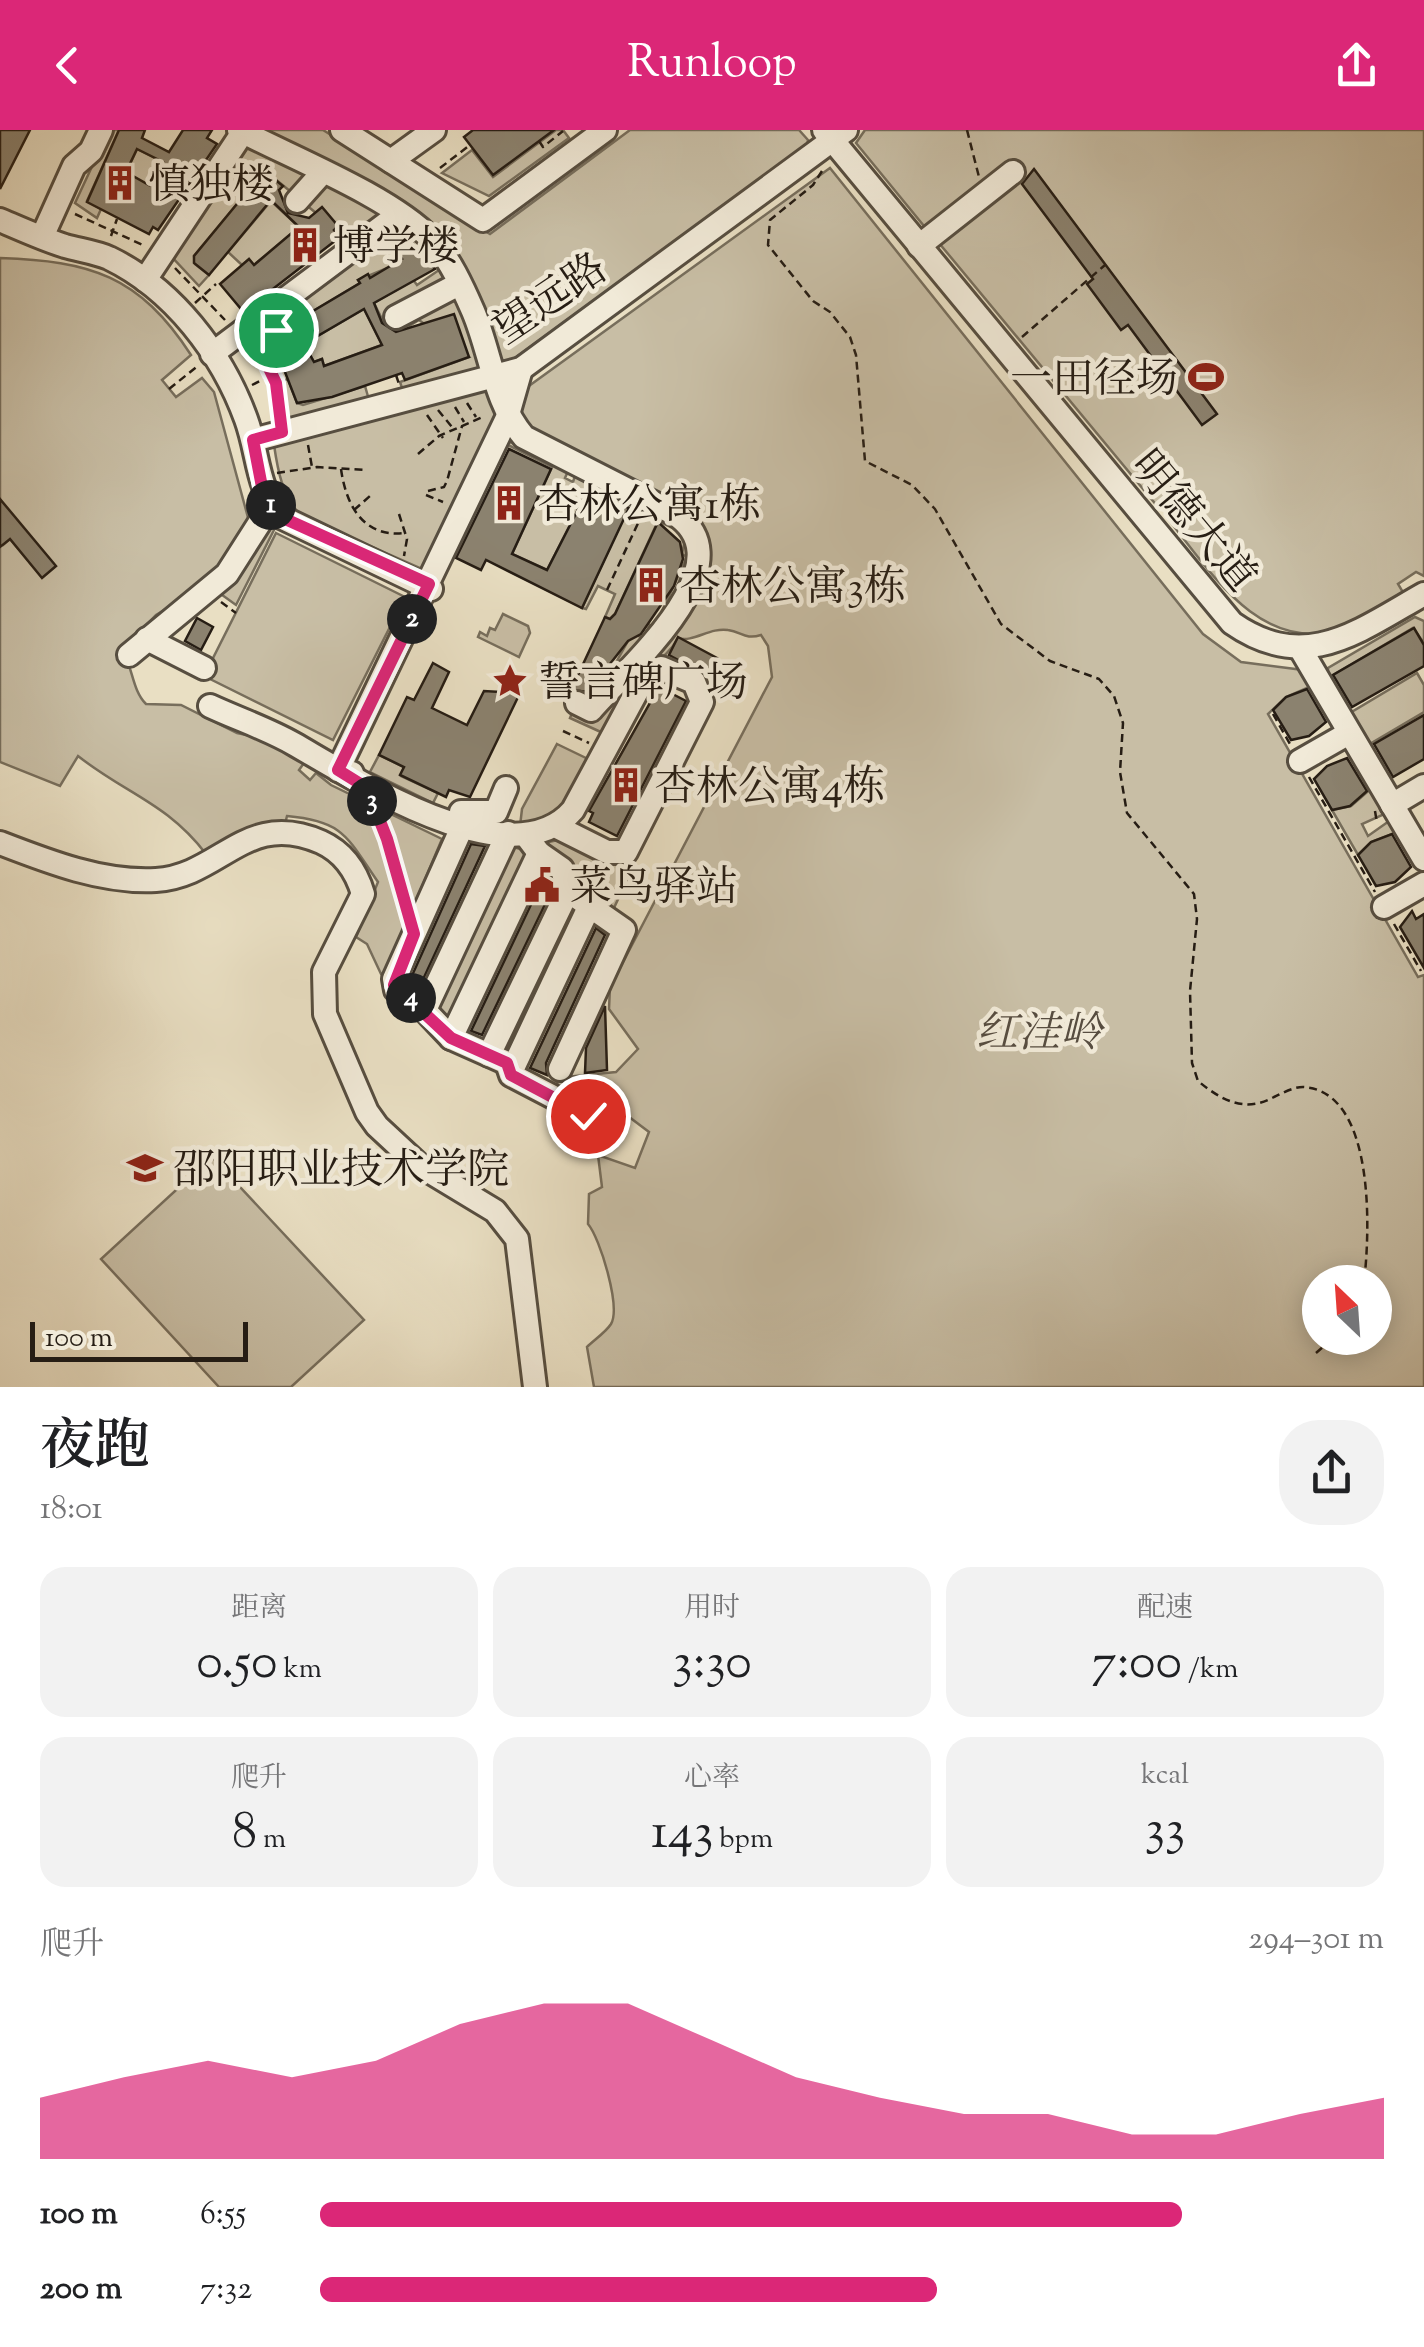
<!DOCTYPE html>
<html lang="zh">
<meta charset="utf-8">
<style>
:root{--surface:#fff;--page:#f2f2f2;--text:#202124;--muted:#757577;--accent:#db2777}
body{margin:0;font-family:"Sorts Mill Goudy","Noto Serif SC",serif;background:var(--page);color:var(--text);height:100vh;display:flex;flex-direction:column;font-size:38px;white-space:nowrap}
*{box-sizing:border-box;margin:0}
p{font-size:32px;color:var(--muted)}
.icon{flex:none;width:55px;height:55px;fill:none;stroke:currentColor;stroke-width:2;stroke-linecap:round;stroke-linejoin:round}
.map{position:relative;height:1257px;overflow:hidden}
.details{display:flex;flex-direction:column;background:var(--surface);flex:1}
.details>*{flex:none}
.needle{width:65px;rotate:335deg}
.fabs{position:absolute;left:1302px;top:1135px;display:grid;gap:20px}
.fabs a{display:grid;place-items:center;width:90px;height:90px;border-radius:50%;background:var(--surface);box-shadow:0 5px 25px #0003;font-size:50px}
.scale{position:absolute;left:30px;bottom:25px;width:218px;box-sizing:border-box;padding-left:10px;border:5px solid #261d14;border-top:0;font-size:28px;line-height:35px;white-space:nowrap;color:#261d14;-webkit-text-stroke:8px #f1ead8;paint-order:stroke}
.pin{position:absolute;display:grid;place-items:center;width:85px;height:85px;color:#fff;margin:-42px;border:5px solid #fff;border-radius:50%;box-shadow:0 2px 10px #0007}
.km{position:absolute;width:50px;height:50px;margin:-25px;border-radius:50%;background:#222;color:#fff;font-size:28px;line-height:50px;text-align:center}
.round{display:grid;place-items:center;flex:none;width:105px;height:105px;border-radius:40px;background:var(--page)}
.headline{display:flex;align-items:center;justify-content:space-between;height:170px;padding:0 40px}
h1{font-size:55px;font-weight:600;line-height:75px}
.stats{display:grid;grid-template-columns:repeat(3,1fr);gap:15px;height:170px;padding:10px 40px}
.stats div{display:grid;align-content:center;border-radius:25px;background:var(--page);text-align:center}
.stats b{font-size:50px;font-weight:600}
.stats small{font-size:28px;font-weight:400}
.stats p{font-size:28px}
.chart{height:280px;padding:20px 40px}
.chart p{display:flex;justify-content:space-between}
.chart svg{width:100%;height:180px;margin-top:10px;fill:var(--accent);opacity:.7}
ul{padding:0 40px;list-style:none;font-size:32px}
li{display:grid;grid-template-columns:160px 120px 1fr;align-items:center;height:75px}
li i{height:25px;border-radius:12px;background:var(--accent)}
header{display:flex;justify-content:space-between;align-items:center;height:130px;padding:0 40px;background:var(--accent);color:#fff;font-size:45px;font-weight:600}
.map>svg:first-child{display:block}
.green{fill:#c8bea5;stroke:#776e5c;stroke-width:2.5;fill-rule:evenodd}
.building{fill:#8b826f;stroke:#261d14;stroke-width:2.5;fill-rule:evenodd}
.lines{fill:none;stroke-linecap:round;stroke-linejoin:round}
.minor-casing{stroke:#574e40;stroke-width:28}
.path{stroke:#261d14;stroke-width:2.5;stroke-dasharray:8 5;stroke-linecap:butt}
.minor{stroke:#f1ead8;stroke-width:22}
.route-casing{stroke:#fff;stroke-width:20}
.route{stroke:#db2777;stroke-width:12}
.labels{text-anchor:middle;stroke-width:9;stroke-linejoin:round;paint-order:stroke}
.poi-label{font-size:42px;fill:#261d14;stroke:#f1ead8;text-anchor:start}
.street-label{font-size:42px;fill:#261d14;stroke:#f1ead8}
.park-label{font-size:42px;font-style:italic;fill:#574d40;stroke:#f1ead8}
</style>
<header><svg class="icon" aria-label="back" viewBox="0 0 24 24"><path d="M15 5l-7 7 7 7"/></svg>Runloop<svg class="icon" aria-label="share" viewBox="0 0 24 24"><path d="M12 15V3M7 8l5-5 5 5M5 13v7h14v-7"/></svg></header>
<div class="map">
<svg width="1424" height="1257" viewBox="0 0 1424 1257">
<rect width="100%" height="100%" fill="#e9dfc3"/>
<filter id="stains"><feTurbulence type="fractalNoise" baseFrequency=".002" numOctaves="4"/><feColorMatrix values="0 0 0 0 .2 0 0 0 0 .09 0 0 0 0 .02 0 0 0 .5 -.17"/></filter>
<radialGradient id="worn" r=".72"><stop offset=".6" stop-color="#630" stop-opacity="0"/><stop offset="1" stop-color="#630" stop-opacity=".3"/></radialGradient>
<!-- green -->
<g class="green">
<path d="M109,0H119L87,71L101,79L97,88L75,73Z"/>
<path d="M254,0H323L490,104L630,0H799L808,10L807,15L508,233L499,228L450,122Z"/>
<path d="M556,0H563L569,8L489,66L442,43L472,20L493,47Z"/>
<path d="M865,0H1424V446L1416,442L1398,454L1404,464C1384,476 1360,495 1337,501C1257,521 1210,440 1168,389L1186,375L1173,355L1165,359L1170,368L1158,377L939,113L938,92L924,96L856,13Z"/>
<path d="M245,13L314,46L296,66L269,44L264,49L260,46L194,126L195,134L209,145L199,156L172,127Z"/>
<path d="M137,19L163,32L148,55L126,43Z"/>
<path d="M830,38L1203,504L1241,532L1303,540L1314,555L1286,567L1268,584L1418,847L1424,845V1257H594L587,1217C594,1210 606,1202 611,1194C621,1177 600,1108 588,1094L589,1064L602,1057L598,1025L635,1038L649,1002L592,959L560,960L555,948L616,942L638,919L609,879L610,857L772,547L768,516L761,505C745,510 742,502 728,500C710,497 693,513 678,508C667,528 654,532 638,547C621,563 613,583 603,603L570,588L572,583L590,591C631,546 715,480 705,416L537,308L519,280L522,261ZM1320,1152H1375V1208H1320Z"/>
<path d="M323,51L382,83L351,112L322,78L316,83L304,73Z"/>
<path d="M271,71L299,97L254,135L249,129L242,135L228,122Z"/>
<path d="M399,95L416,103L392,121L417,155L442,138L484,232L478,241L403,261L400,252L469,227L419,190L391,207L374,173L399,158L387,138L358,150L360,153L280,201L275,192L260,201Z"/>
<path d="M0,128C90,131 139,145 191,225L162,250L176,267L202,248L214,262L250,395L235,423L196,461L156,485L122,520C133,537 132,560 146,574L181,575L237,603L279,612L304,633L299,640L310,650L316,643L331,655L442,709L386,842L381,844L367,814L356,807L378,752C347,707 344,691 287,686L285,694L243,700L206,724C167,673 126,664 78,626L60,656L0,632V412L3,415L10,409L42,447L0,369Z"/>
<path d="M364,179L382,215L324,236L322,229L314,232L304,214Z"/>
<path d="M288,249L297,273L303,275L365,256L369,270L287,291L279,252Z"/>
<path d="M486,257L501,282L424,440L300,385C282,364 278,342 274,315Z"/>
<path d="M511,312L569,339L565,348L573,352L576,343L638,372L639,383L646,386L653,380C704,404 701,432 672,477L599,563L628,511L634,504L643,508L650,495L655,496L687,427L682,424L686,404L658,391L615,484L610,489L605,487L615,464L598,456L586,479L582,478L628,378L588,360L547,440L512,424L552,337L506,314Z"/>
<path d="M276,396L236,475L218,462L267,400Z"/>
<path d="M276,403L405,467L333,610L204,546Z"/>
<path d="M503,484L528,496L530,503L519,527L478,507L480,502L487,506L490,498L495,500Z"/>
<path d="M1415,487L1424,491V513L1413,498L1328,548V538Z"/>
<path d="M1417,543L1424,555V582L1368,615L1350,583Z"/>
<path d="M557,614L590,630L557,686L520,696L522,679Z"/>
<path d="M379,625L404,637L401,646L438,663L433,673L370,642Z"/>
<path d="M1374,656L1389,682L1362,694L1368,706L1392,689L1400,701L1371,712L1358,725L1332,680L1351,676Z"/>
<path d="M567,708L632,739L613,780L576,761L544,713Z"/>
<path d="M513,717L528,721L451,891L436,882Z"/>
<path d="M569,774L580,783L516,921L497,924Z"/>
<path d="M212,1027L364,1190L291,1257H219L101,1129Z"/>
</g>
<!-- building -->
<g class="building">
<path d="M0,0H30L0,59Z"/>
<path d="M119,0H145L142,8L169,22L183,0H212L207,8L217,14L158,100L153,97L149,104L87,72ZM137,19L163,32L149,55L126,42Z"/>
<path d="M473,0H554L493,45L464,7Z"/>
<path d="M1034,39L1217,284L1202,295L1128,195L1121,200L1087,154L1093,149L1022,54Z"/>
<path d="M268,44L283,56L279,60L288,83L309,88L322,77L338,96L334,100L340,107L247,179H241L220,154L249,129L254,135L299,97L271,70L209,145L194,133V126L260,46L264,49Z"/>
<path d="M411,111L435,139L374,173L382,193L396,202L454,184L469,227L405,250L402,243L332,267L297,273L271,206L360,153L358,150L368,144L370,148L402,129L396,121ZM364,179L382,215L324,236L322,229L314,232L304,214Z"/>
<path d="M509,319L551,339L512,424L547,440L588,360L629,378L582,478L486,430L481,440L456,428Z"/>
<path d="M0,369L56,436L42,448L10,409L0,417Z"/>
<path d="M658,392L680,412L683,429L674,456L641,504L628,511L588,562L571,560L605,487L610,489L615,484Z"/>
<path d="M197,488L213,497L201,520L185,511Z"/>
<path d="M1414,498L1424,515V536L1352,577L1333,545Z"/>
<path d="M678,507L717,528L708,546L669,525Z"/>
<path d="M433,533L449,542L432,578L467,595L484,561L520,563L470,667L449,660L446,667L400,645L404,637L379,625L407,567L414,570Z"/>
<path d="M659,557L686,571L617,706L589,692L593,683L589,681Z"/>
<path d="M1307,559L1326,592L1309,606L1291,610L1273,580L1286,567Z"/>
<path d="M1424,585V629L1393,647L1374,614Z"/>
<path d="M1347,628L1367,661L1350,676L1332,680L1314,649L1327,636Z"/>
<path d="M1392,704L1411,737L1395,752L1376,756L1358,725L1371,712Z"/>
<path d="M471,714L485,716L420,856L410,850Z"/>
<path d="M545,745L552,760L482,905L471,901Z"/>
<path d="M1412,781L1416,789L1424,784V838L1400,797Z"/>
<path d="M596,798L605,805L546,933L547,945L530,938Z"/>
<path d="M605,876L607,940L585,943L586,918Z"/>
</g>
<g class="lines">
<defs>
<g id="minor">
<path d="M239,0C293,28 391,67 431,109C449,127 463,158 473,181C491,223 494,272 524,307L675,384C750,434 626,539 591,580L577,573"/>
<path d="M342,0L483,90L605,0"/>
<path d="M824,0L1232,493C1305,544 1357,502 1424,464"/>
<path d="M391,31L434,0"/>
<path d="M297,71L322,43"/>
<path d="M0,90C21,99 43,109 65,116C79,120 95,122 109,128C173,159 222,223 246,289C259,324 256,360 283,388L431,459"/>
<path d="M42,107L74,36L91,21L101,0"/>
<path d="M919,116L1013,42"/>
<path d="M145,150L243,2"/>
<path d="M396,187L459,154"/>
<path d="M212,224L399,84"/>
<path d="M253,310L521,239L846,0"/>
<path d="M147,509L204,538"/>
<path d="M1300,518L1424,729"/>
<path d="M129,525L227,444L271,375"/>
<path d="M210,576C238,589 268,599 294,614C357,650 512,751 573,680L643,550L661,538L694,552L702,572L626,722H607L557,697"/>
<path d="M1300,631L1349,603"/>
<path d="M352,643L338,640L507,288L521,239"/>
<path d="M1392,675L1424,656"/>
<path d="M461,682H496L506,658"/>
<path d="M463,695L394,849L396,860L415,870L451,908L514,936L590,775"/>
<path d="M527,707L539,723L562,739L568,761L624,800L560,939"/>
<path d="M0,713C49,732 103,753 156,750C221,746 246,679 321,712C343,722 356,740 363,764L324,842L325,884L367,982L377,996L419,1035L495,1081L517,1109L535,1257"/>
<path d="M1384,777L1424,754"/>
<path d="M425,880L508,703"/>
<path d="M451,908L539,723"/>
<path d="M489,925L568,761"/>
<path d="M507,933L511,945L588,985"/>
</g>
</defs>
<!-- minor casing -->
<use href="#minor" class="minor-casing"/>
<!-- path -->
<g class="path">
<path d="M967,0L979,47"/>
<path d="M539,11L543,17L563,1"/>
<path d="M440,38L470,15"/>
<path d="M822,41L813,55L770,90L768,115L813,171L830,182L850,207L856,225L865,331L912,355L935,379L1001,494L1050,531L1099,549L1114,566L1123,593L1120,642L1127,683L1194,764L1197,789L1190,861L1192,933L1198,951C1222,971 1246,983 1274,967C1283,963 1293,957 1303,957C1376,961 1370,1103 1364,1152"/>
<path d="M75,84L145,116"/>
<path d="M111,106L117,89"/>
<path d="M175,138L225,190"/>
<path d="M195,173L216,154"/>
<path d="M1022,207L1105,135"/>
<path d="M259,215L276,253L281,283"/>
<path d="M396,245L399,254"/>
<path d="M252,255L282,240"/>
<path d="M169,259L199,235"/>
<path d="M467,273L476,287"/>
<path d="M455,277L464,292"/>
<path d="M438,280L452,297"/>
<path d="M427,285L443,308"/>
<path d="M308,315L312,337"/>
<path d="M418,324L439,306L485,286"/>
<path d="M341,339C346,375 363,408 405,403"/>
<path d="M277,343L317,337L365,340"/>
<path d="M1169,357L1177,371"/>
<path d="M428,361L444,357L447,351L462,296"/>
<path d="M540,363L555,370"/>
<path d="M426,365L443,372"/>
<path d="M354,380L370,366"/>
<path d="M1165,381L1182,369"/>
<path d="M399,384L407,409L404,426"/>
<path d="M607,460L640,389"/>
<path d="M221,472L236,483"/>
<path d="M1273,584L1290,614"/>
<path d="M563,601L589,613"/>
<path d="M1309,647L1375,762"/>
<path d="M1375,681L1377,693"/>
<path d="M377,682L406,775"/>
<path d="M1394,794L1421,841"/>
<path d="M1316,1223L1333,1208"/>
</g>
<!-- minor -->
<use href="#minor" class="minor"/>
</g>
<g class="lines">
<defs>
<path id="route" d="M276,200L256,211L276,253L282,302L253,310L262,357L283,388L429,454L338,640L367,658L387,709L414,804L394,855L451,908L507,933L511,945L588,986"/>
</defs>
<!-- route casing -->
<use href="#route" class="route-casing"/>
<!-- route -->
<use href="#route" class="route"/>
</g>
<!-- icons -->
<defs>
<symbol id="building-bare" viewBox="-9 -9 18 18"><path d="M-4-6H4V6H1V3H-1V6H-4ZM-2.5-4.3h1.7v1.8h-1.7ZM.8-4.3h1.7v1.8H.8ZM-2.5-1h1.7V.8h-1.7ZM.8-1h1.7V.8H.8Z" fill="#8f2418" stroke="#f1ead8" stroke-width="2.5" paint-order="stroke"/></symbol>
<symbol id="stadium-bare" viewBox="-9 -9 18 18"><path d="M0-5a6.5 5 0 1 0 0 10a6.5 5 0 1 0 0-10ZM-3.5-1.8h7v3.6h-7Z" fill="#8f2418" stroke="#f1ead8" stroke-width="2.5" paint-order="stroke"/></symbol>
<symbol id="sight-bare" viewBox="-9 -9 18 18"><path d="M0-6L1.8-2.2L6-1.7L2.9 1.2L3.7 5.4L0 3.3L-3.7 5.4L-2.9 1.2L-6-1.7L-1.8-2.2Z" fill="#8f2418" stroke="#f1ead8" stroke-width="2.5" paint-order="stroke"/></symbol>
<symbol id="civic-bare" viewBox="-9 -9 18 18"><path d="M-.6-6.5H3V-4.5H.6V-3L4-1V1h2V6H-6V1h2V-1L-.6-3ZM-1.2 2.5V6h2.4V2.5Z" fill="#8f2418" stroke="#f1ead8" stroke-width="2.5" paint-order="stroke"/></symbol>
<symbol id="university-bare" viewBox="-9 -9 18 18"><path d="M0-5L7-2L0 1L-7-2ZM-4 1L0 2.5L4 1V4Q0 6-4 4Z" fill="#8f2418" stroke="#f1ead8" stroke-width="2.5" paint-order="stroke"/></symbol>
</defs>
<g fill-rule="evenodd">
<use href="#building-bare" x="95" y="28" width="50" height="50"/>
<use href="#building-bare" x="280" y="90" width="50" height="50"/>
<use href="#stadium-bare" x="1181" y="222" width="50" height="50"/>
<use href="#building-bare" x="484" y="348" width="50" height="50"/>
<use href="#building-bare" x="626" y="430" width="50" height="50"/>
<use href="#sight-bare" x="485" y="526" width="50" height="50"/>
<use href="#building-bare" x="601" y="630" width="50" height="50"/>
<use href="#civic-bare" x="517" y="730" width="50" height="50"/>
<use href="#university-bare" x="120" y="1013" width="50" height="50"/>
</g>
<g class="labels">
<!-- poi labels -->
<g class="poi-label">
<text x="148" y="68">慎独楼</text>
<text x="333" y="130">博学楼</text>
<text x="1178" y="262" text-anchor="end">一田径场</text>
<text x="537" y="388">杏林公寓1栋</text>
<text x="679" y="470">杏林公寓3栋</text>
<text x="538" y="566">誓言碑广场</text>
<text x="654" y="670">杏林公寓4栋</text>
<text x="570" y="770">菜鸟驿站</text>
<text x="173" y="1053">邵阳职业技术学院</text>
</g>
<!-- street labels -->
<g class="street-label">
<text transform="translate(549 167) rotate(-34)" y="15">望远路</text>
<text transform="translate(1195 390) rotate(50)" y="15">明德大道</text>
</g>
<!-- park labels -->
<g class="park-label">
<text x="1039" y="916">红洼岭</text>
</g>
</g>
<rect width="100%" height="100%" filter="url(#stains)"/>
<rect width="100%" height="100%" fill="url(#worn)"/>
</svg>
<div class="fabs">
<a><svg class="needle" viewBox="-14 -14 28 28"><path d="M0-13l5 13h-10z" fill="#e53935"/><path d="M0 13l5-13h-10z" fill="#757577"/></svg></a>
</div>
<div class="scale">100 m</div>
<div class="pin" style="left:276px;top:200px;background:#1e9e55"><svg class="icon" aria-label="arrive" viewBox="0 0 24 24"><path d="M6 21V4h12l-3 4 3 4H6"/></svg></div>
<div class="pin" style="left:588px;top:986px;background:#d93025"><svg class="icon" aria-label="check" viewBox="0 0 24 24"><path d="M5 12l5 5 9-10"/></svg></div>
<b class="km" style="left:271px;top:375px">1</b>
<b class="km" style="left:412px;top:489px">2</b>
<b class="km" style="left:372px;top:671px">3</b>
<b class="km" style="left:411px;top:868px">4</b>
</div>
<section class="details">
<div class="headline"><div><h1>夜跑</h1><p>18:01</p></div><a class="round"><svg class="icon" aria-label="share" viewBox="0 0 24 24"><path d="M12 15V3M7 8l5-5 5 5M5 13v7h14v-7"/></svg></a></div>
<div class="stats">
<div><p>距离</p><b>0.50<small> km</small></b></div>
<div><p>用时</p><b>3:30</b></div>
<div><p>配速</p><b>7:00<small> /km</small></b></div>
</div>
<div class="stats">
<div><p>爬升</p><b>8<small> m</small></b></div>
<div><p>心率</p><b>143<small> bpm</small></b></div>
<div><p>kcal</p><b>33</b></div>
</div>
<div class="chart"><p><span>爬升</span>294–301 m</p>
<svg viewBox="0 0 160 44" preserveAspectRatio="none"><path d="M0 44V29L10 24L20 20L30 24L40 20L50 11L60 6L70 6L80 15L90 24L100 29L110 33L120 33L130 38L140 38L150 33L160 29V44z"/></svg>
</div>
<ul>
<li><b>100 m</b>6:55<i style="width:81%"></i></li>
<li><b>200 m</b>7:32<i style="width:58%"></i></li>
</ul>
</section>
